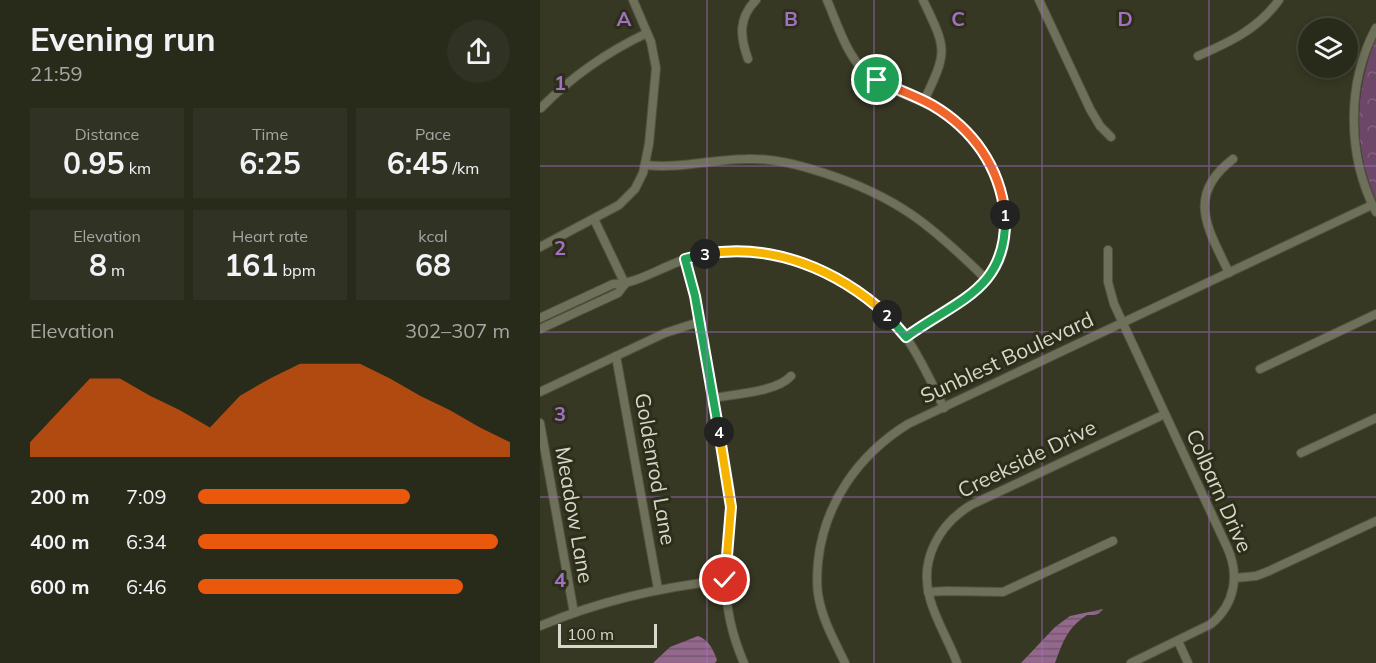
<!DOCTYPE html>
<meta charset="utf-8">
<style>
:root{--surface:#282a1a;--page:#303223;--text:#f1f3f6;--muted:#a5a7a2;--line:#444639;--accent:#ea580c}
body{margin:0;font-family:Mulish,sans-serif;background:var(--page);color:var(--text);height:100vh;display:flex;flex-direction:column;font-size:22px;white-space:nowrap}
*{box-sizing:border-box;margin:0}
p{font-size:20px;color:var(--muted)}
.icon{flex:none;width:33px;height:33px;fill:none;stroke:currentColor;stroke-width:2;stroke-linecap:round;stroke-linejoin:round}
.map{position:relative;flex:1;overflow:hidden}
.details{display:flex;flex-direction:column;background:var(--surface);width:540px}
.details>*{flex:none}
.fabs{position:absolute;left:758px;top:18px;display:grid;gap:12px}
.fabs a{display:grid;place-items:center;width:60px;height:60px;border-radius:50%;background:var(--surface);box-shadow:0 3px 9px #0003,0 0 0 2px var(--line);font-size:30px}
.scale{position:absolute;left:18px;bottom:15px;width:99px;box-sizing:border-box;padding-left:6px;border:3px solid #d7d8cc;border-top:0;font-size:16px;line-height:21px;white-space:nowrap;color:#d7d8cc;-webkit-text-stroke:4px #2c2e19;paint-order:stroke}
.pin{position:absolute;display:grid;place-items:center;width:51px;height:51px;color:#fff;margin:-26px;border:3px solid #fff;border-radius:50%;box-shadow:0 2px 6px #0007}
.km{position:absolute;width:30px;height:30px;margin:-15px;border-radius:50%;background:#222;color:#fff;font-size:16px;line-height:30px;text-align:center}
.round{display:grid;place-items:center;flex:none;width:63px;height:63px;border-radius:32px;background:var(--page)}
.head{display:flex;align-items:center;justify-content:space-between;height:102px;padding:0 30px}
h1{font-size:33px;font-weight:700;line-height:45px}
.metrics{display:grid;grid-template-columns:repeat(3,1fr);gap:9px;height:102px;padding:6px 30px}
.metrics div{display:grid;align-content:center;border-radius:0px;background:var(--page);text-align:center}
.metrics b{font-size:30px;font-weight:700}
.metrics small{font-size:16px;font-weight:400}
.metrics p{font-size:16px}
.chart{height:168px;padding:12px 30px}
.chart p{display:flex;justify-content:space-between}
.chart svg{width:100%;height:108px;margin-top:6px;fill:var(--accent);opacity:.7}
ul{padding:0 30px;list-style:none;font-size:20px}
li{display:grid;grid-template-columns:96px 72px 1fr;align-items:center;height:45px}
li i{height:15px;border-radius:8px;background:var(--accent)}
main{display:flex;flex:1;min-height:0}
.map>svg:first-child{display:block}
.forest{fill:url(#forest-crowns)}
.water{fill:url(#water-rules)}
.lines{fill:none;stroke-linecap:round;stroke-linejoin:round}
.minor-casing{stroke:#515341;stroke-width:10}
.minor{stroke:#6e705a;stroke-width:8}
.split-1-casing{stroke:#fff;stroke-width:12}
.split-2-casing{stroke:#fff;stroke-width:12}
.split-3-casing{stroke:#fff;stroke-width:12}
.split-4-casing{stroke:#fff;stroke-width:12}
.split-5-casing{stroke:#fff;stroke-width:12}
.split-1{stroke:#f0652b;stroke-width:8}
.split-2{stroke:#22a559;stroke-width:8}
.split-3{stroke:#f5b400;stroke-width:8}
.split-4{stroke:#22a559;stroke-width:8}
.split-5{stroke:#f5b400;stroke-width:8}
.grid{fill:none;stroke:#a071c4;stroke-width:1.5;stroke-opacity:0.55}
.labels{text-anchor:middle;stroke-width:6;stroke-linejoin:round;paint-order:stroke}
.street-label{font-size:21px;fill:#d7d8cc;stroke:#2c2e19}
.grid-label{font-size:20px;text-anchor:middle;font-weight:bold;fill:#a071c4;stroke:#2c2e19;stroke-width:6;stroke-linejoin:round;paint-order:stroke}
</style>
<main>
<section class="details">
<div class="head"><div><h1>Evening run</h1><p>21:59</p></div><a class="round"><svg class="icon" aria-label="share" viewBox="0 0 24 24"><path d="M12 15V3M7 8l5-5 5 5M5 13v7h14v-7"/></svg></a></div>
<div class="metrics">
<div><p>Distance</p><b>0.95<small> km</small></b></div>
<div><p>Time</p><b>6:25</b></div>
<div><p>Pace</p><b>6:45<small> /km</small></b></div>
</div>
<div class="metrics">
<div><p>Elevation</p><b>8<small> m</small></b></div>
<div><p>Heart rate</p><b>161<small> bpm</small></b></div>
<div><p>kcal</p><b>68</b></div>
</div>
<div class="chart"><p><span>Elevation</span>302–307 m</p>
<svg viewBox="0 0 160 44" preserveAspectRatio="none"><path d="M0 44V38L10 25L20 12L30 12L40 19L50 25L60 32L70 19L80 12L90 6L100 6L110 6L120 12L130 19L140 25L150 32L160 38V44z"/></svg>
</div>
<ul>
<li><b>200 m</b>7:09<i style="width:68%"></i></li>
<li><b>400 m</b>6:34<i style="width:96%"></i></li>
<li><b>600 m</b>6:46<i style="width:85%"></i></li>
</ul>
</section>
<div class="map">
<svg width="836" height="663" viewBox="0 0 836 663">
<defs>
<pattern id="forest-crowns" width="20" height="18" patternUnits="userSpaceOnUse" patternTransform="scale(1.5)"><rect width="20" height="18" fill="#6d4767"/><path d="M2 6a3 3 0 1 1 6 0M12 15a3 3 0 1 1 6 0" fill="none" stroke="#81617c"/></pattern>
<pattern id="water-rules" width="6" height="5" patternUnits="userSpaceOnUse" patternTransform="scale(1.5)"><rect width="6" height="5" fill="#94678d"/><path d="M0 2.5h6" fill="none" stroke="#72586d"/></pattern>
</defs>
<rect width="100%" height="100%" fill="#363823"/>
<!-- forest -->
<path class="forest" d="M836,39V200C813,148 814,91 836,39Z"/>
<!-- water -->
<g class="water">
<path d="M563,609C559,616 553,615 547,615C527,628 523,642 515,663H481L515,627L530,616Z"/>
<path d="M158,636C169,640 173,649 177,660L175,663H113L130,647Z"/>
</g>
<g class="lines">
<defs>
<g id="minor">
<path d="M287,0C297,23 306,54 325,72C348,92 386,99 413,119C457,151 488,234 447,280C426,303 391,319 366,337"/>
<path d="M383,0C407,50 408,50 384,101"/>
<path d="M499,0L550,109L560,126L571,137"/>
<path d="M836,28C806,84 807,156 836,212"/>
<path d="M658,56C690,42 718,29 739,0"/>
<path d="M208,59C200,37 198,18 216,0"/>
<path d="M1,108C32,76 67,52 107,33"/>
<path d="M106,165C140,169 173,159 207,159C234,158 259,165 284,173C358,197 392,226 447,280"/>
<path d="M54,219L85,284"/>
<path d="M0,247L79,205L95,189L103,173L109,144L116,68L111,42L93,0"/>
<path d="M568,250V282L574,304L687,547C700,575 695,604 671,624L591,663"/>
<path d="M145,259L155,296L190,490C192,521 185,551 186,582C186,610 193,638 204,663"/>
<path d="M689,273C668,228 645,196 693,159"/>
<path d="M0,318L73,284C94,284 113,272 133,264C144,259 156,256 168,254C241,240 321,279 365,336C381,358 392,384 404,408"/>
<path d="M0,329L78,293L85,284"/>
<path d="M76,356L118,589"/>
<path d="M720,369L836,314"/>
<path d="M0,392L125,333L159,322"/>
<path d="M173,398C195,394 237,392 251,376"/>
<path d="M0,423L34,613"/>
<path d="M761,453L836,418"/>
<path d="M695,578L716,576L729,571L836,521"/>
<path d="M388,592L407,591L463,592L573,541"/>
<path d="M0,626C59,601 121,587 185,580"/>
<path d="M638,641L648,663"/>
<path d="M305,663C295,642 283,621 279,599C276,587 277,574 278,562C284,504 318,455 368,424L832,205"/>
<path d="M417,663C409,641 396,621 390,599C379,561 398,525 431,505L625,414"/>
</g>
</defs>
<!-- minor casing -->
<use href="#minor" class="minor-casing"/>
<!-- minor -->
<use href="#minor" class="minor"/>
</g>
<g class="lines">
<defs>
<path id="split-1" d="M337,80C355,89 374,95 392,105C433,129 460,167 465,215"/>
<path id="split-2" d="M347,315L366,337C416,300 468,290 465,215"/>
<path id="split-3" d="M165,254C232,242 298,270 347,315"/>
<path id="split-4" d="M165,254L145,259L155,296L179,432"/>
<path id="split-5" d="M179,432L191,507L185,580"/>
</defs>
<!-- split-1 casing -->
<use href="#split-1" class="split-1-casing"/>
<!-- split-2 casing -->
<use href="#split-2" class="split-2-casing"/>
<!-- split-3 casing -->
<use href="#split-3" class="split-3-casing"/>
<!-- split-4 casing -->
<use href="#split-4" class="split-4-casing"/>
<!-- split-5 casing -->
<use href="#split-5" class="split-5-casing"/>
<!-- split-1 -->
<use href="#split-1" class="split-1"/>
<!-- split-2 -->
<use href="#split-2" class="split-2"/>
<!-- split-3 -->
<use href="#split-3" class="split-3"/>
<!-- split-4 -->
<use href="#split-4" class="split-4"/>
<!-- split-5 -->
<use href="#split-5" class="split-5"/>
</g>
<!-- grid -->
<path class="grid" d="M167,0V663M334,0V663M502,0V663M669,0V663M0,166H836M0,332H836M0,497H836"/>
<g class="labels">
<!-- street labels -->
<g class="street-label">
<text transform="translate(467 358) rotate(-25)" y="7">Sunblest Boulevard</text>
<text transform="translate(487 459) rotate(-26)" y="7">Creekside Drive</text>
<text transform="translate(115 469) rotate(80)" y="7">Goldenrod Lane</text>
<text transform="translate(679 491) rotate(66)" y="7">Colbarn Drive</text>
<text transform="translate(34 515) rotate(80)" y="7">Meadow Lane</text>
</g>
</g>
<g class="grid-label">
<text x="84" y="26">A</text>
<text x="251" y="26">B</text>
<text x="418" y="26">C</text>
<text x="585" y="26">D</text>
<text x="20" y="90">1</text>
<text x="20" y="255">2</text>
<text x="20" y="421">3</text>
<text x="20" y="587">4</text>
</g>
</svg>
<div class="fabs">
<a><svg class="icon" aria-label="layers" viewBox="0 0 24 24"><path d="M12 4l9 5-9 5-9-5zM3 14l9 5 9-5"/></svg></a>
</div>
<div class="scale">100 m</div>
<div class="pin" style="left:337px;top:80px;background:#1e9e55"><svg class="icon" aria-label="arrive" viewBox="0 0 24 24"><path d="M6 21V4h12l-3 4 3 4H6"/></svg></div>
<div class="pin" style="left:185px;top:580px;background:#d93025"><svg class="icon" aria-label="check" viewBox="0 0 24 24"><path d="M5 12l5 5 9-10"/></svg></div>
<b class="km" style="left:465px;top:215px">1</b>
<b class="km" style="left:347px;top:315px">2</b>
<b class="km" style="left:165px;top:254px">3</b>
<b class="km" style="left:179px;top:432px">4</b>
</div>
</main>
